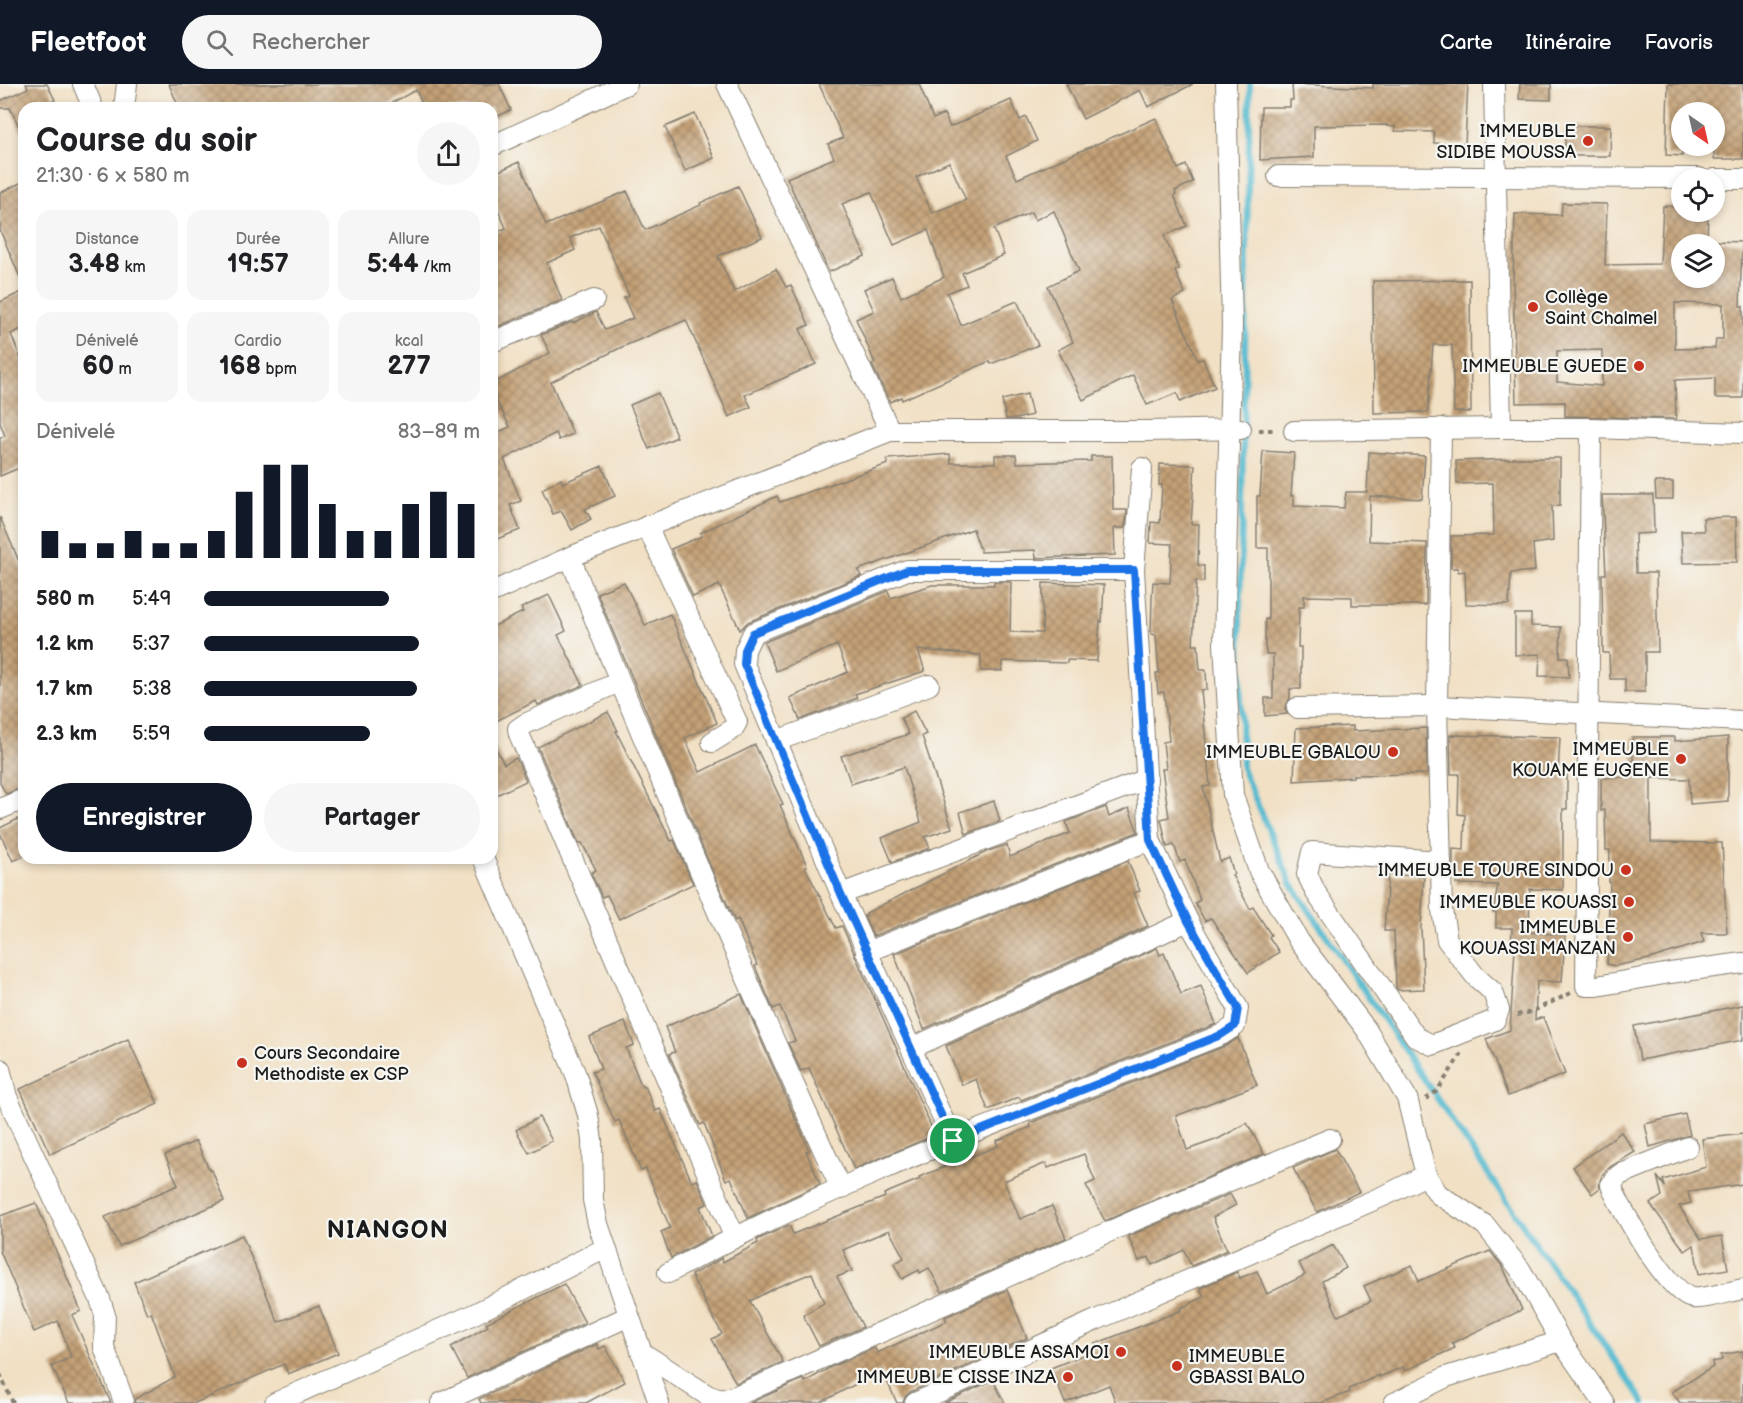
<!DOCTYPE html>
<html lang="fr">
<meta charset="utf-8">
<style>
:root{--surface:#fff;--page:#f6f6f6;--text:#202124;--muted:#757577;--accent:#111827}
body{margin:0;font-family:"Balsamiq Sans",sans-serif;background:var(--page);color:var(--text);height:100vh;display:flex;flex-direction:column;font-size:22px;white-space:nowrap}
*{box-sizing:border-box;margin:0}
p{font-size:20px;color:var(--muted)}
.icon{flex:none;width:33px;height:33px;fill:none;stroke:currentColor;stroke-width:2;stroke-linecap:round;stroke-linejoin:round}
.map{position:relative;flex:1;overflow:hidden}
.panel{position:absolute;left:18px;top:18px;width:480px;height:762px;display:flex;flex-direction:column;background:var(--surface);border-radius:18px;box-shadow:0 3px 9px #0003}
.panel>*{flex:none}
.needle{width:39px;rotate:146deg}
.controls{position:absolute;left:1671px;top:18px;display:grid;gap:12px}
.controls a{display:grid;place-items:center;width:54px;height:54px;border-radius:50%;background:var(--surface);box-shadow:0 3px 9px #0003;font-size:30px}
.pin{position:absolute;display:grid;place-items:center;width:51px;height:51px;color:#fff;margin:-26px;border:3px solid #fff;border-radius:50%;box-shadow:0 2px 6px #0007}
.round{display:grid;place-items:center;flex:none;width:63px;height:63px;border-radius:32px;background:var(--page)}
.head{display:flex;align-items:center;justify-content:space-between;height:102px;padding:0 18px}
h1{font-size:33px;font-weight:600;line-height:45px}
.metrics{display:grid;grid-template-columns:repeat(3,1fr);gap:9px;height:102px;padding:6px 18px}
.metrics div{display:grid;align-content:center;border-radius:15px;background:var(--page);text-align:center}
.metrics b{font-size:26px;font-weight:600}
.metrics small{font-size:16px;font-weight:400}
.metrics p{font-size:16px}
.chart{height:168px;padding:12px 18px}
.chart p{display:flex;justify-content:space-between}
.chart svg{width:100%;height:108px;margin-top:6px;stroke:var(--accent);stroke-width:6}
.cta{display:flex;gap:12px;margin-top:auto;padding:12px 18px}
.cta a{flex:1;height:69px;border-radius:36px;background:var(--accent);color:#fff;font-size:24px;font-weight:600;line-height:69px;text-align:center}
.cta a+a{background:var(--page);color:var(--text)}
ul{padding:0 18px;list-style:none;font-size:20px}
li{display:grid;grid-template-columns:96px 72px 1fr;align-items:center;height:45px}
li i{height:15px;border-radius:8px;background:var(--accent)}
header{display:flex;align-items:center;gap:36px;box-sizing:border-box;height:84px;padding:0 30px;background:var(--accent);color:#fff}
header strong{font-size:28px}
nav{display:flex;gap:33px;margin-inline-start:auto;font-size:21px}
.search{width:420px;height:54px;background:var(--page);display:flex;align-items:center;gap:15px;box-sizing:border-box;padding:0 21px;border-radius:33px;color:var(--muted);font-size:22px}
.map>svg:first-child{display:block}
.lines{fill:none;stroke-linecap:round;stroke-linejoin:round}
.stream{stroke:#51b9cf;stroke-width:6}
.building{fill:url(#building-cross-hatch);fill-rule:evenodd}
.minor-casing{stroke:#867e70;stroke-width:22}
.path{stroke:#867e70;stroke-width:4;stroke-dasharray:4.5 4.5;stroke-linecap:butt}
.minor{stroke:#fff;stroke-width:20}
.route-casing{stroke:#fff;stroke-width:12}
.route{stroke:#1a73e8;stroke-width:8}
.poi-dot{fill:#c8321e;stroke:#f6f6f2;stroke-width:2}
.labels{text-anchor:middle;stroke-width:4.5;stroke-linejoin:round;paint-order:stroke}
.poi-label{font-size:18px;fill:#1c1c1c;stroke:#f6f6f2;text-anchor:end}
.district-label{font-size:24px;font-weight:bold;letter-spacing:1.5px;fill:#1c1c1c;stroke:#f6f6f2}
</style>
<header>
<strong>Fleetfoot</strong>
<div class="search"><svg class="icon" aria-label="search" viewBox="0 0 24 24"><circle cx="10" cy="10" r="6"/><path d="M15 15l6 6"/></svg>Rechercher</div>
<nav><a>Carte</a><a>Itinéraire</a><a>Favoris</a></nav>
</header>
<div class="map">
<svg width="1743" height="1319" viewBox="0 0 1743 1319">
<defs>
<pattern id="building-cross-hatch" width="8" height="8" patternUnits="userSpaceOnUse" patternTransform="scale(1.5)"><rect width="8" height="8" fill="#c4a177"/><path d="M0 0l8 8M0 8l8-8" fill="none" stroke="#9e8261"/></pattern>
</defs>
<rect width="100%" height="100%" fill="#f6f6f2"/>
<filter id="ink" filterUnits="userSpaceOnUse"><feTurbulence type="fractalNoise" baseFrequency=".0167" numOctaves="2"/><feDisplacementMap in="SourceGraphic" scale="12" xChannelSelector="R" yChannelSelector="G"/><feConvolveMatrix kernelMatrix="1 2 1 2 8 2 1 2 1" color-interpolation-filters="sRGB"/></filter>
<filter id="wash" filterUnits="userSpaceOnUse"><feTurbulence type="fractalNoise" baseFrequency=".008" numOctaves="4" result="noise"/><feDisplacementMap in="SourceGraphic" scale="24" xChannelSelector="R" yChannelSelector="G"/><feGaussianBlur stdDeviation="1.35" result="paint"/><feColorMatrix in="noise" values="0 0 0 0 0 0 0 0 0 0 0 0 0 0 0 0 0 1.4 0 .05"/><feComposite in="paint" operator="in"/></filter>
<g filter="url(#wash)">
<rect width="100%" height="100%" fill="#f1e0c4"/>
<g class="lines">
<!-- stream -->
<path class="stream" d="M1250,0L1240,535L1242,684L1292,801L1644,1319"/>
</g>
<g id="blocks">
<!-- building -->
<g class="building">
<path d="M26,0H47L55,16L39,24H24V53L10,24H0V17L28,4Z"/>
<path d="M169,0H499L511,26L492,35V24H424L416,6L382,24H179Z"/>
<path d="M819,0H919L933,35L944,30L950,43L1011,16L1020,36L1026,33L1037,57L1006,72L1017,95L1156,34L1178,85L1186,81L1193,98L1175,107L1176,110L1174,111L1187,142L1164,152L1179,185L1175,187L1185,210L1172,216L1198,276L1203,275L1215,303L1180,318L1177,309L1147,321L1133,291L1083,316L1058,266L1073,258L1048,202L1079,187L1054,127L1035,136L1031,128L994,145L1004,171L962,189L967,201L947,209L961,241L1017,217L1038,261L991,280L990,277L902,316L901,313L890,318L872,281L875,279L856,235L874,227L864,205L892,193L901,213L944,193L928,146L894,161L871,108L842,120L865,172L829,188L787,94L834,74L828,60L843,54ZM949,78L966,116L932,129L916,93Z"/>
<path d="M1066,0H1193L1148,23L1140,6L1083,35Z"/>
<path d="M1292,0L1373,4V0H1468L1465,60L1434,59V48L1395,47V43L1387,42V41L1314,42V73L1260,76L1261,23H1290V16H1293Z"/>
<path d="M1520,0H1551V16L1519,15Z"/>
<path d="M1668,0H1743V75H1714V28H1682V72L1666,71Z"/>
<path d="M695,30L714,74L685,87L665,43Z"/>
<path d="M1565,42H1611L1610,72H1565Z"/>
<path d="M519,78L546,141L627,107L645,146L701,121L700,119L738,102L762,153L718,172L734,208L776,185L786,203L791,201L809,241L800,245L816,280L745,311L751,323L729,333L686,236L622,263L551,298L573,350L559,356L556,349L504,375L521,417L510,421L520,446L492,457V347L494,350L510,343L492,308V300L550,269L541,251L572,238L573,239L596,228L605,246L633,234L624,214L629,212L599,142L570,154L575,166L547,179L562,216L492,245V150L506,144L492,111V90Z"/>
<path d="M24,97V203L0,146V109Z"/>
<path d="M1562,119L1607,120L1605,181L1660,180L1663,122L1682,123V128H1708L1707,158L1682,157V194H1714V157L1742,158L1740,222H1743V314H1715V294L1675,296L1676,335L1565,332V318L1516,319L1513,196L1515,130L1561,131ZM1675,219L1723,220V255H1716L1715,264L1675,265ZM1602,266V302L1557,298V267Z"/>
<path d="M1470,196L1471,328H1454L1452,261H1433L1428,328L1374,329L1373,197Z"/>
<path d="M24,207V244L11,250L24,283V382L0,392V354L5,352L0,339V218Z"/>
<path d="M658,309L677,353L649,365L630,321Z"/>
<path d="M1027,310L1032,331L1016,335H1006L1002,316Z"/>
<path d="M1263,367L1294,369L1291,412H1294V422L1344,424L1346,408H1367L1369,368L1425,372L1422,415L1370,412L1369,457L1427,459L1426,521H1352V513L1304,512V523H1299L1298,563H1301V605H1290V614L1285,624L1287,630L1265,632V614H1273V570H1266L1265,560V535L1268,536V464H1257V412H1260Z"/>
<path d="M950,370L951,379H995V371H1016L1017,379L1091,377V372H1112L1113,426H1127L1125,444H1114L1115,471L1036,474L1035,466L981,468L973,445L858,486L861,492L748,538L740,546L719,501L693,513L671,465L702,452L700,449L777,412L780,418L888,380L887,375Z"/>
<path d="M1513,374H1560V421L1552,422L1553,457L1533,460L1535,487L1511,489L1509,521L1466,520L1465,487L1458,488V484H1451V452L1494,451L1493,399L1457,400L1456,377L1513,375Z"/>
<path d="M1160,380L1195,381L1191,440H1199L1198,478V481L1204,482V498L1196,497L1193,561H1198L1200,586H1206L1207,606H1201L1210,702L1203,703L1220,778L1229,774L1234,790L1232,791L1250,825L1253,823L1271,851L1269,853L1279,868L1248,889L1211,834L1205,837L1195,819L1200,816L1185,776L1180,778L1174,761L1167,763L1161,735L1169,733L1162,685H1166L1163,658L1169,657L1164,608L1158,609L1156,589H1159L1156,551L1151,550L1152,513L1153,498L1170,499L1172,460L1150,459L1151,438L1160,439L1162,401H1159Z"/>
<path d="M602,382L615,412L585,425L591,435L572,446L561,427L553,430L542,405L561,395L563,399Z"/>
<path d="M1655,398H1673V415H1656Z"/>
<path d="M1602,411H1653L1654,449L1635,450L1636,489H1656L1658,568H1645V608H1625V595H1610L1609,569H1603L1602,490H1606Z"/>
<path d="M0,433L24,489V703L6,710L0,699Z"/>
<path d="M1736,433L1737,478L1683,479L1681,447H1704L1703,434Z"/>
<path d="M624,498L645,541L670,530L717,639L685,654L700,688L755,661L783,720L780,721L807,782L805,783L836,844L842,842L935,1051L854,1085L809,984L801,987L788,959L795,957L780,922L773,925L755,882L757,881L738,835L735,837L712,786L597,509Z"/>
<path d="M994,498H1011L1010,548L1042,549L1043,499L1104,501L1102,538L1100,537L1097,577L1067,576V579L1002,577V587H981V571L918,566L925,587L855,610L857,614L800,636L790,614L848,588L837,561L776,587L764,558L888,507L891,514L932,501H994Z"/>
<path d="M549,511L566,547L558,551L583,601L538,621L536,617L492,639V543L523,528L521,524Z"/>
<path d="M1515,530H1531V542L1561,543L1560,573H1568L1569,593L1539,592L1540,570L1515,571Z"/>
<path d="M914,627L926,650L922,652L952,744L925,753L930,764L892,778L882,754L921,738L904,683L851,700L841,672L909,650L901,634Z"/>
<path d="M608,628L618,647H616L671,757L674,756L693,800L619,835L607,811L602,813L591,789L596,786L582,759L579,760L538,663Z"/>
<path d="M1353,642V647L1426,644L1427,690L1353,691V693L1294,697L1296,644Z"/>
<path d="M1450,651L1560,653L1558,691H1567V725H1563V806L1530,805L1529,848L1565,851L1562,898L1537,897L1535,936L1543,933L1565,990L1508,1012L1486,955L1510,946L1515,865H1511L1512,844H1496V828H1493L1498,801L1456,800L1457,784H1453V765L1464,766L1465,731L1458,730L1459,690H1451Z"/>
<path d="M1632,653H1675V657L1728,653V717L1690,720L1689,695L1651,694V758L1722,759L1727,849H1701L1704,858L1649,875L1615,882L1607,880L1610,798H1609L1610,766H1606L1605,726L1601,727V694L1634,693Z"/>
<path d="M492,657L504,680L516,674L526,697L492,713Z"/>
<path d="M994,717L1000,737L966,750L960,728Z"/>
<path d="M1106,723L1109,733L1129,724L1138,748L873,852L864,832L867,831L866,829L988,767L1007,761L1010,773L1070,749L1066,738Z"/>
<path d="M18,735L24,746V772L13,777L0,749V744Z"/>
<path d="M1128,777L1140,807L1134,809L1148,842L924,945L894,870Z"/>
<path d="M1388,791L1424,792L1421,844L1424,905L1398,906L1396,903L1394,847H1384Z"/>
<path d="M1157,864L1160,871L1164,869L1181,910L1201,902L1216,940L1021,1016L1019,1013L988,1026L976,995L962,1001L946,962Z"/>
<path d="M741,910L802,1050L809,1066L806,1067L820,1100L748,1134L731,1094L726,1096L704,1039L700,1041L669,970L675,968L665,943Z"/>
<path d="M1743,921V956L1640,976L1634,942Z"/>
<path d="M625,938L634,961L626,964L642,1003L645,1002L655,1027L660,1025L692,1098L697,1096L707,1120L700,1123L712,1152L671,1174L661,1148L670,1144L646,1085L641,1087L619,1036L615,1038L592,988L601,985L589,953Z"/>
<path d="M1238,954L1257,1001L1176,1032L1187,1066L1218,1055L1247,1039L1264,1070L1105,1137L1086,1101L1095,1097L1084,1070L1048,1084L1046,1079L1004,1097L1020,1135L1052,1122L1066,1154L942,1208L929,1184L920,1189L919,1186L902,1195L894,1180L904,1174L889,1146L843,1166L852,1187L837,1193L863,1243L819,1262L803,1231L824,1219L812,1189L777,1203L750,1217L783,1278L736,1299L712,1255L722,1250L691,1191L722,1174L723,1178L758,1159L757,1156L789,1141L793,1150L885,1113L884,1110L920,1095L919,1093L998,1062L996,1057L1031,1043L1030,1039L1225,962Z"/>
<path d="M128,955L158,1020L50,1070L20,1005Z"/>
<path d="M1685,1030L1690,1051L1650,1063L1645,1040Z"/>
<path d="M539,1033L552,1057L529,1069L516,1046Z"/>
<path d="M1621,1048L1635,1068L1610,1083L1603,1090L1599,1099L1600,1104L1592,1110L1573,1083Z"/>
<path d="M1743,1050V1100L1688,1108L1691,1119L1679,1122L1701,1155L1722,1152L1728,1185L1699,1190L1694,1161L1685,1167L1650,1120L1662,1112L1657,1092L1665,1103L1663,1096L1706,1083L1702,1055Z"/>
<path d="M196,1057L210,1087L212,1086L224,1117L119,1162L105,1133L178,1101L165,1071Z"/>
<path d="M1335,1065L1359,1108L1317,1128L1293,1084Z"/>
<path d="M1230,1110L1236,1121L1213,1133L1227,1166L1191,1182L1184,1166L1152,1181L1149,1173L1139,1177L1128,1152Z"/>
<path d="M36,1119L81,1227L72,1231L111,1319H69L52,1282L71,1273L58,1237L34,1248L0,1167V1132Z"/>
<path d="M242,1151L278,1238L319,1222L338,1269L288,1290L284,1280L195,1319H134L135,1315L175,1293L151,1228L147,1230L134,1198Z"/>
<path d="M1333,1161L1346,1184L1322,1197L1338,1232L1371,1217L1364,1202L1412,1181L1419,1197L1490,1167L1503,1183L1522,1226L1452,1259L1455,1264L1435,1273L1405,1287L1403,1283L1379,1293V1291L1349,1305L1350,1308L1321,1319H1116L1109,1301L1065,1319L1051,1284L1098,1265L1095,1260L1182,1226L1181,1224L1204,1213L1200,1204L1237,1188L1240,1194L1257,1187L1267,1210L1305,1191L1299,1179Z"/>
<path d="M564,1200L585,1239L467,1294L451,1263L488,1242L486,1239Z"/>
<path d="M1007,1206L1027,1254L910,1308L905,1313L903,1319H897L882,1286L820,1319H750L803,1295L805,1298L831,1283L875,1264L877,1269L947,1237L945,1233Z"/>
<path d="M597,1260L599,1265L605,1262L625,1298L586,1319H481L479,1315Z"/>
<path d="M1743,1267V1319H1680L1672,1308L1713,1283L1712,1278L1722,1276L1721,1271Z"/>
<path d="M993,1296L1005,1319H944Z"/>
</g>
</g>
</g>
<g filter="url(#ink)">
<use href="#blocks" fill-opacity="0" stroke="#867e70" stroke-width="1.5"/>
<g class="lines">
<defs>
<g id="minor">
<path d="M83,0L93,24"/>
<path d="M727,0L890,347"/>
<path d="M1494,0L1501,344H1591L1743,349"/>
<path d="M124,24L127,0"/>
<path d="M492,62L627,0"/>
<path d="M1278,92L1699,94"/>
<path d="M1714,95H1743"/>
<path d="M492,258L594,216"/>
<path d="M1591,344L1586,902H1597L1670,889L1743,879"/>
<path d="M1294,347L1501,344"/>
<path d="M647,442L737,638L733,645L712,658"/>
<path d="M570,473C654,686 746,896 841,1105"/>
<path d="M492,508L570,473L890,347H1147L1241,345"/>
<path d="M619,598L525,640L518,645L519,650L734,1152"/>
<path d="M1297,624L1437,622L1743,637"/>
<path d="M776,657L929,601"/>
<path d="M0,725L24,715"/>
<path d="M483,774L576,991L588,1031L592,1056L593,1116L598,1140L659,1319"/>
<path d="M1441,777L1312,768L1307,790L1316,809L1416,953L1432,961L1495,936L1499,926L1493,908L1476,893L1447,856L1442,826L1437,622L1441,344"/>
<path d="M841,810L1147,695"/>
<path d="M866,868L1150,756"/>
<path d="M912,964L1188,837"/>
<path d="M0,985L7,1013L100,1215L105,1231L104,1263L123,1315"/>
<path d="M953,1057L841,810L744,580L745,566L753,549L907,486H1134"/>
<path d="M1688,1063L1619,1091L1611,1101C1619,1123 1669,1210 1692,1214C1701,1216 1732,1207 1743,1205"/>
<path d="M1426,1091L1438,1110L1485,1141L1520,1185L1561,1257L1604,1319"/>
<path d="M668,1189C843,1092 1035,1025 1221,951L1235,942L1238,924L1188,837L1150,756L1134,486L1142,384"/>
<path d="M641,1268L707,1311L721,1316L736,1312L1138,1135L1330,1055"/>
<path d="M275,1319L470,1232L606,1164"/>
<path d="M441,1319L629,1232"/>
<path d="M915,1319L1096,1236L1388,1110L1426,1091L1407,1014L1366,945L1299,857L1259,787L1233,711L1224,560L1232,241L1226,0"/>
<path d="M1394,1319L1446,1293L1561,1257"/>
</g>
</defs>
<!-- minor casing -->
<use href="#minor" class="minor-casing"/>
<!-- path -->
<g class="path">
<path d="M1259,346H1276"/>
<path d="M1517,931L1531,928L1571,909"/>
<path d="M1426,1015L1437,1007L1462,969"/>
<path d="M0,1290L13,1319"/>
</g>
<!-- minor -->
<use href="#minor" class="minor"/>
</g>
</g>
<g class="lines" filter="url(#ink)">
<defs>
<path id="route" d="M907,486H1134L1150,756L1188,837L1238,924L1235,942L1221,951L953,1057L841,810L744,580L745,566L753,549Z"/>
</defs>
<!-- route casing -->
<use href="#route" class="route-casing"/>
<!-- route -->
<use href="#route" class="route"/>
</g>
<!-- markers -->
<g class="poi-dot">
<circle cx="1588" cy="57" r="6"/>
<circle cx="1533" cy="223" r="6"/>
<circle cx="1639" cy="282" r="6"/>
<circle cx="1393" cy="668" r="6"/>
<circle cx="1681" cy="675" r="6"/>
<circle cx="1626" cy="786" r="6"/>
<circle cx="1629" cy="818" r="6"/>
<circle cx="1628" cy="853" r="6"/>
<circle cx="242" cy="979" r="6"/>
<circle cx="1121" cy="1268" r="6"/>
<circle cx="1177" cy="1282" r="6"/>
<circle cx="1068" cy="1293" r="6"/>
</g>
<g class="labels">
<!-- poi labels -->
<g class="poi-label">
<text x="1576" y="53">IMMEUBLE<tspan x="1576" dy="21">SIDIBE MOUSSA</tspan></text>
<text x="1545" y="219" text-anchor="start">Collège<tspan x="1545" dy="21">Saint Chalmel</tspan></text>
<text x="1627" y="288">IMMEUBLE GUEDE</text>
<text x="1669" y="671">IMMEUBLE<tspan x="1669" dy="21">KOUAME EUGENE</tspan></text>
<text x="1381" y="674">IMMEUBLE GBALOU</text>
<text x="1614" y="792">IMMEUBLE TOURE SINDOU</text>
<text x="1617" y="824">IMMEUBLE KOUASSI</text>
<text x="1616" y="849">IMMEUBLE<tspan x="1616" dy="21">KOUASSI MANZAN</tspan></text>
<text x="254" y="975" text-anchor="start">Cours Secondaire<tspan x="254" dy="21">Methodiste ex CSP</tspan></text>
<text x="1109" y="1274">IMMEUBLE ASSAMOI</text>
<text x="1189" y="1278" text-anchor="start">IMMEUBLE<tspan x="1189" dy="21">GBASSI BALO</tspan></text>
<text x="1056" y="1299">IMMEUBLE CISSE INZA</text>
</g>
<!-- district labels -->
<g class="district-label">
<text x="388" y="1154">NIANGON</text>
</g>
</g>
</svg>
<div class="controls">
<a><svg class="needle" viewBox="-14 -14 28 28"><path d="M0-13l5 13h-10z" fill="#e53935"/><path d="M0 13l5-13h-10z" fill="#757577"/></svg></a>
<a><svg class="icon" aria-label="locate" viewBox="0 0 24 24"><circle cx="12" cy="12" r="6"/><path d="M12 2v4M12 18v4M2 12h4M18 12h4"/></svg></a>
<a><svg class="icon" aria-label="layers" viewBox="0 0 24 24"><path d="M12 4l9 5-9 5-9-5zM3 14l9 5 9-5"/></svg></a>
</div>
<div class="pin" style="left:953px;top:1057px;background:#1e9e55"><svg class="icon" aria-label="arrive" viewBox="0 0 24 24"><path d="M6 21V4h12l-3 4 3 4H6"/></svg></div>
<section class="panel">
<div class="head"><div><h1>Course du soir</h1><p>21:30 · 6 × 580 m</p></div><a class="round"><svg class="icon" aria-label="share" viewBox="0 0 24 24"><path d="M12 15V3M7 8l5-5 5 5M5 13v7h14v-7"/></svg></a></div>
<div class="metrics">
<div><p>Distance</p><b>3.48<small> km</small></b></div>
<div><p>Durée</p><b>19:57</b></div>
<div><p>Allure</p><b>5:44<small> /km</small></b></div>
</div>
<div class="metrics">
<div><p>Dénivelé</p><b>60<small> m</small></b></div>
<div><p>Cardio</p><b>168<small> bpm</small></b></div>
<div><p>kcal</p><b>277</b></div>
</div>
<div class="chart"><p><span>Dénivelé</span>83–89 m</p>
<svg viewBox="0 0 160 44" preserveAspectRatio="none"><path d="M5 44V33M15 44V38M25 44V38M35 44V33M45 44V38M55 44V38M65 44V33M75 44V17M85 44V6M95 44V6M105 44V22M115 44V33M125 44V33M135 44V22M145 44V17M155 44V22"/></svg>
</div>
<ul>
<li><b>580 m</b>5:49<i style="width:67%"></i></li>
<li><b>1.2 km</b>5:37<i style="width:78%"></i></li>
<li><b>1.7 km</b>5:38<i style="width:77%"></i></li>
<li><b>2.3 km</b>5:59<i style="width:60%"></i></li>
</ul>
<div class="cta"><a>Enregistrer</a><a>Partager</a></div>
</section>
</div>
